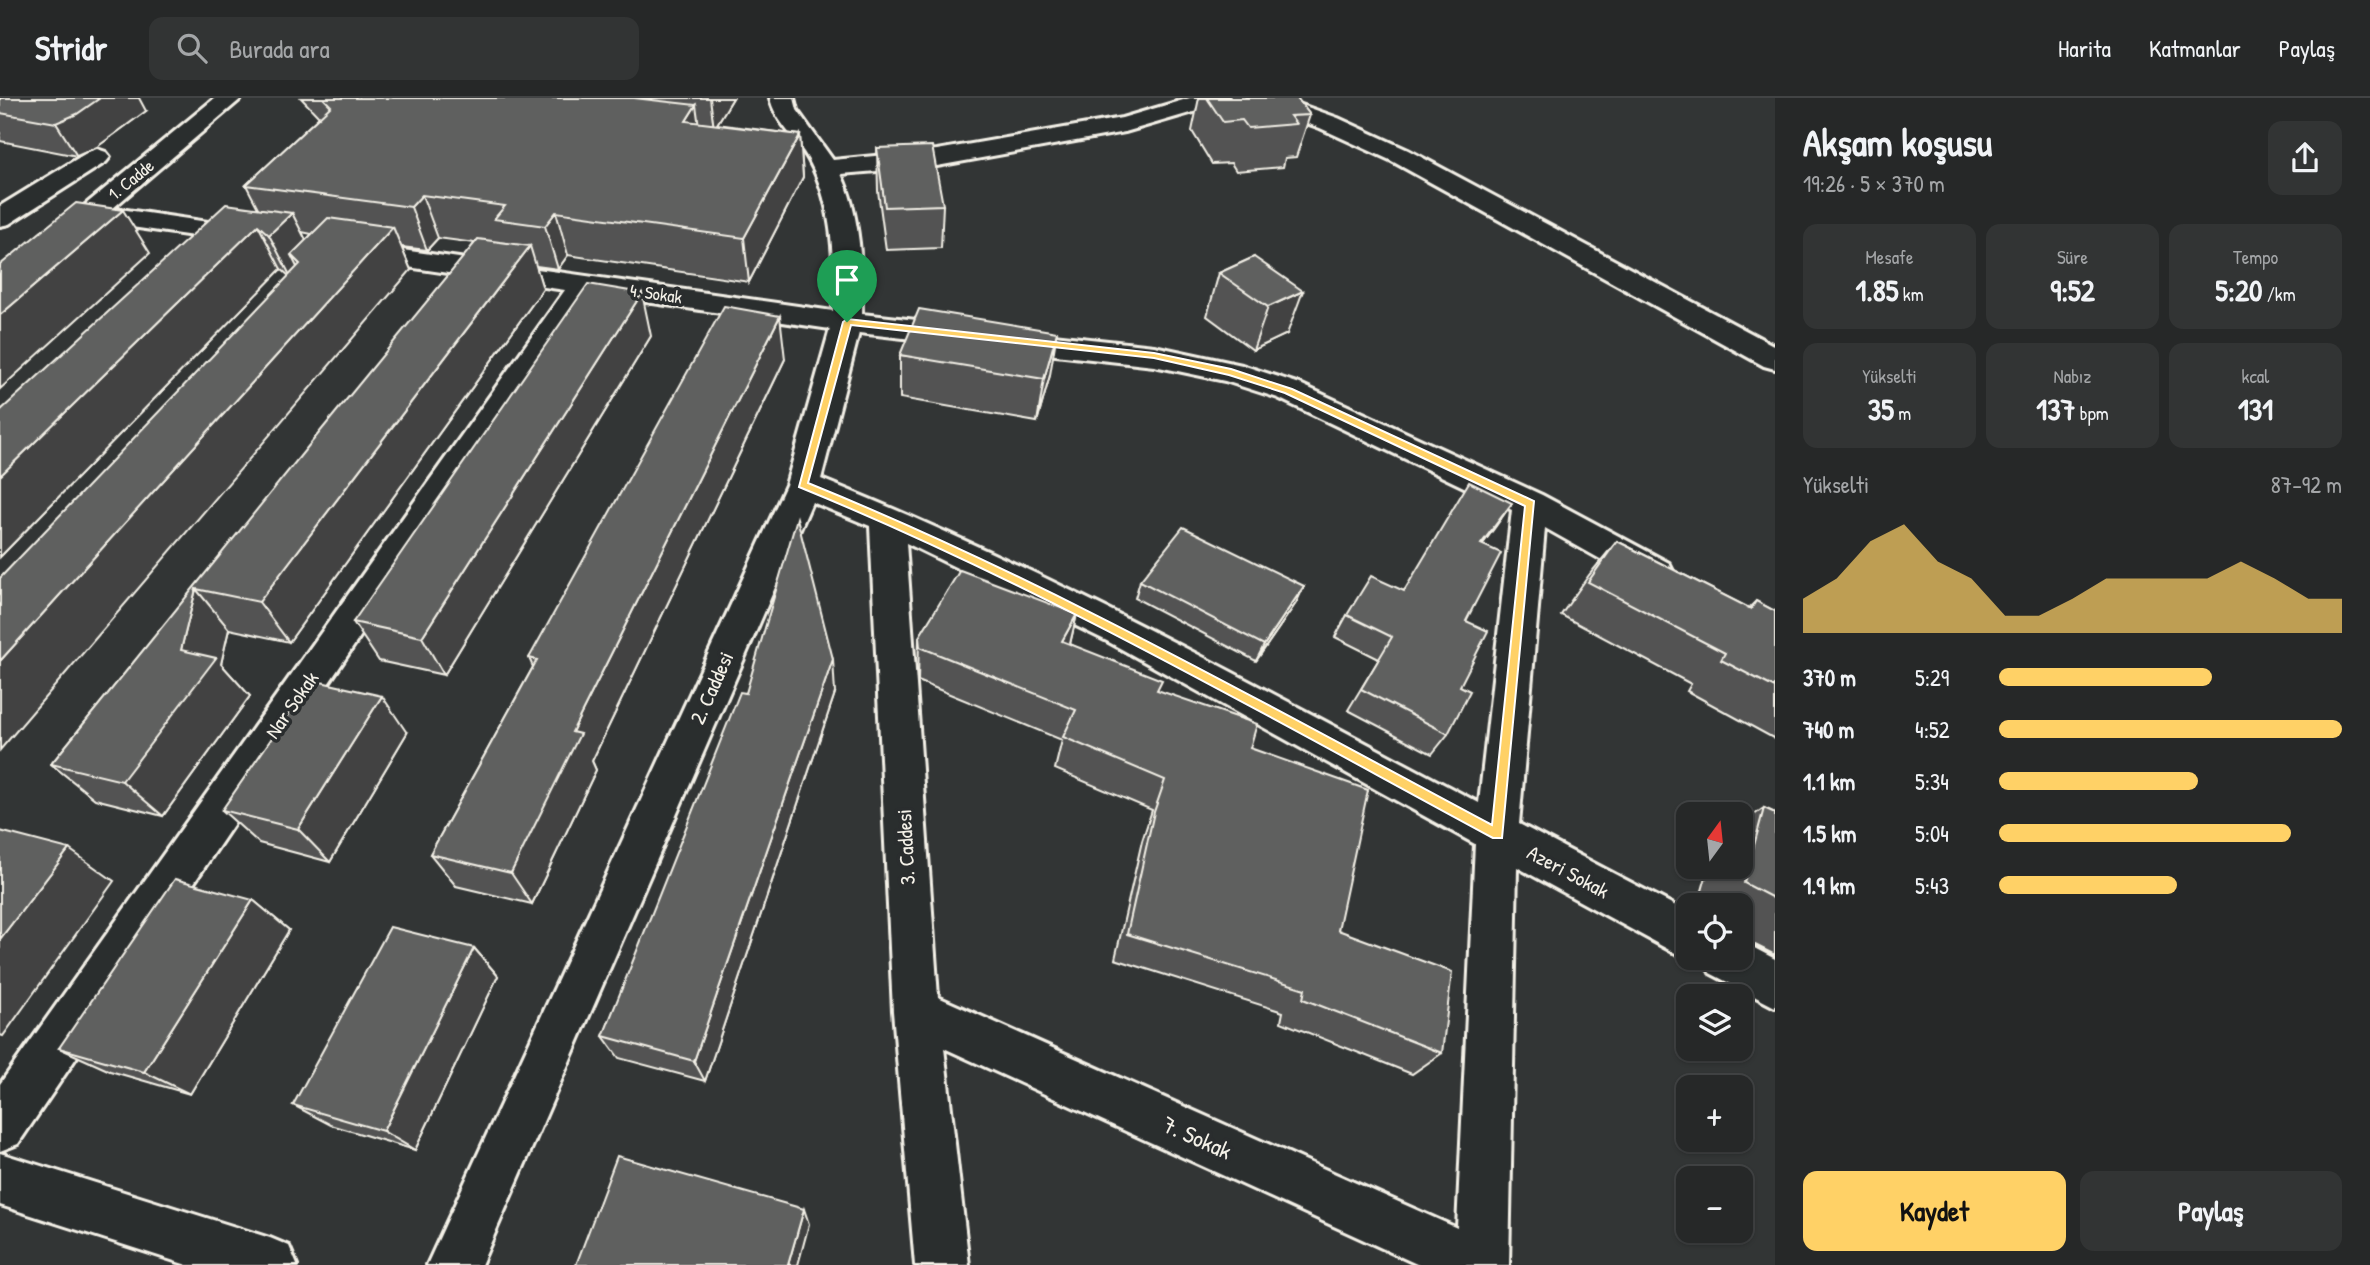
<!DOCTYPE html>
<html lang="tr">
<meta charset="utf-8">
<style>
:root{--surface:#262828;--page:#323434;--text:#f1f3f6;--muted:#a4a6a8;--line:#424445;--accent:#ffd166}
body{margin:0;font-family:"Patrick Hand",sans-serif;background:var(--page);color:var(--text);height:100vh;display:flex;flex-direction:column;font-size:26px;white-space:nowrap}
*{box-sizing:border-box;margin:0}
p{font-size:23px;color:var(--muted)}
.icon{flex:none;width:38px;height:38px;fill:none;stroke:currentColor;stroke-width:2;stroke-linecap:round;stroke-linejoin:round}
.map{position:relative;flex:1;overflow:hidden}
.side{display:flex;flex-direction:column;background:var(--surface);width:595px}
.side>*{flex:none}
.needle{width:46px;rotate:15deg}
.controls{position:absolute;left:1676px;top:704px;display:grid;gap:14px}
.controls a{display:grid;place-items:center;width:77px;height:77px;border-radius:14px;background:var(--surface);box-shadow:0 2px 5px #0004,0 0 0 2px var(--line);font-size:35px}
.pin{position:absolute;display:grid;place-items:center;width:60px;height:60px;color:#fff;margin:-72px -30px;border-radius:50% 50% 50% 0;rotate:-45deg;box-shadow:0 0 7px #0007}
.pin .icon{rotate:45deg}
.round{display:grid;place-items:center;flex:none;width:74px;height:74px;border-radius:14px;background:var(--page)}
.head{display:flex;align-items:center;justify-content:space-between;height:119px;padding:0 28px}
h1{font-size:38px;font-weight:700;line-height:52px}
.metrics{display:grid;grid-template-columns:repeat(3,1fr);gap:10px;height:119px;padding:7px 28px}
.metrics div{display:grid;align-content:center;border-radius:14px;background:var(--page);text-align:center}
.metrics b{font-size:30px;font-weight:700}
.metrics small{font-size:19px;font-weight:400}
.metrics p{font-size:19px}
.chart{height:196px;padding:14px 28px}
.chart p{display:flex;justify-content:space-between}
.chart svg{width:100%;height:126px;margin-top:7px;fill:var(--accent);opacity:.7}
.primary-button{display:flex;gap:14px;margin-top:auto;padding:14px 28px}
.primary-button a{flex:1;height:80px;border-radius:14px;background:var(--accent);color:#111;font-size:28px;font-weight:700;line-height:80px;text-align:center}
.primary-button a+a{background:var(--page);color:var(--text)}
ul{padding:0 28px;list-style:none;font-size:23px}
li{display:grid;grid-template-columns:112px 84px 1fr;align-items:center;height:52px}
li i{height:18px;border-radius:9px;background:var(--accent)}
header{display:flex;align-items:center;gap:42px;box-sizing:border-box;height:98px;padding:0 35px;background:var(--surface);border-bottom:2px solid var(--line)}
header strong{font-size:33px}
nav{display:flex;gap:38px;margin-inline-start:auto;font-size:24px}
.search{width:490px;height:63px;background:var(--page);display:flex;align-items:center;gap:18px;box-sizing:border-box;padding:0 24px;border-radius:14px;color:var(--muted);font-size:26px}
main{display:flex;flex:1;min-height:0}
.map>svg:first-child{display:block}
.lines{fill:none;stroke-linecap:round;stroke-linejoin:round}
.street-casing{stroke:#f4f1e8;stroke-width:6}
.street{fill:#2a2d2e;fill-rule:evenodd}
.wall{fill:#525352;stroke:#f4f1e8;stroke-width:2;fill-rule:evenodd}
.shaded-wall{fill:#424342;stroke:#f4f1e8;stroke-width:2}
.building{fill:#5f605f;stroke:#f4f1e8;stroke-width:2}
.route{fill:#ffd166;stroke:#fff;stroke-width:2;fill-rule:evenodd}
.labels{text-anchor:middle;stroke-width:7;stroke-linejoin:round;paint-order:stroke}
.far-street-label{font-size:18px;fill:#f4f1e8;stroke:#2a2d2e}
.street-label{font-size:21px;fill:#f4f1e8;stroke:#2a2d2e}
.near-street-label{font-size:24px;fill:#f4f1e8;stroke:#2a2d2e}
</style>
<header>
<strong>Stridr</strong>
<div class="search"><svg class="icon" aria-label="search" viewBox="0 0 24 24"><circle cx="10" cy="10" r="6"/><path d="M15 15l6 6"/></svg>Burada ara</div>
<nav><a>Harita</a><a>Katmanlar</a><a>Paylaş</a></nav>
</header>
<main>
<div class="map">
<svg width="1775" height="1167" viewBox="0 0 1775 1167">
<rect width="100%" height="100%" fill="#323535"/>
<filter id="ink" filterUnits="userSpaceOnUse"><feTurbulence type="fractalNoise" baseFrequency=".0143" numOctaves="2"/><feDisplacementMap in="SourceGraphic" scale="14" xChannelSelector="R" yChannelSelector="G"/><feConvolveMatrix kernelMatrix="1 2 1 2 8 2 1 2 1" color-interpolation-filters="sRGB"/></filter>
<g filter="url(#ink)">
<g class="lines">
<defs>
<g id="street">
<path d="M215,0H242L113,110L249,130L259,132L263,138L259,144L249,146L97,124L10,197L0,200V177Z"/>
<path d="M770,0H794L797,12L833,62L937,52L1122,20L1190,0H1228L1224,5L1125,34L937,68L841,76C861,118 862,171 862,216L1154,248L1242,267L1300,286L1542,397L1669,465L1674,475L1669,485L1656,489L1643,485L1545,430L1519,726L1689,815V859H1692L1689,860L1673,854L1517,769L1509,1167H1419L944,950L969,1167H915L893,913L870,428L812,404L481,1167H427L786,387L830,231L591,196L18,1046L0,1053V986L565,192L353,161L343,159L339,153L343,147L353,145L833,213C835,161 833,99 804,54C792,36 775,22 770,0ZM859,235L1154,268L1225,283L1278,300L1512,412L1479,705C1263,591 1049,472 821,381ZM906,445L1107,543L1475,746L1457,1130L938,899Z"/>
<path d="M1247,0H1282L1338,20L1408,52L1775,248V271L1764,268L1390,62L1320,30L1251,5Z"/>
<path d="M97,51L106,54L110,59L106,64L9,126L0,128V108L88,54Z"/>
<path d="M1741,843L1775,861V909L1710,875L1703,859H1741Z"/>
<path d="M0,1055L270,1140L289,1148L297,1167H187L0,1107Z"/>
</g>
</defs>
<!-- street casing -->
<use href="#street" class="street-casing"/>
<!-- street -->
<use href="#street" class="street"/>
</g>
<!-- wall -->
<g class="wall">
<path d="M0,0L146,13L97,49L77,58L0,43Z"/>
<path d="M301,0H733L717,26L800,37L803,79L749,184L568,157L558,171L536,168L543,191L289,544L229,531L221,566L250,598L163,718L95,701L51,666L475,145L438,140L427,152L401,149L411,172L289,178L281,171L0,459V313L258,110L246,87L319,19ZM302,134L312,136L306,142Z"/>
<path d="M1199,0H1297L1310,17L1296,59L1285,60L1283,69L1236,73L1231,65L1212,66L1192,33Z"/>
<path d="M877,50L943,107L941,150L886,152L878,93Z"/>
<path d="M1254,159L1287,236L1253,252L1207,218L1219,175Z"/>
<path d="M651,238L444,577L379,563L353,524Z"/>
<path d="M900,257L1050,277L1037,324L900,300Z"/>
<path d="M785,261L592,663L596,672L532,806L456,788L430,756L533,569L529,560Z"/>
<path d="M1512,405L1482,447L1466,523L1460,588L1448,636L1432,656L1348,612L1379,561L1335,539L1347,517L1403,493Z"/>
<path d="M1617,443L1749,510L1756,503L1775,513V641L1687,593L1691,586L1561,517L1589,477Z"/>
<path d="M1140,483L1304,488L1296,505L1256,563L1135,500Z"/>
<path d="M1077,516L1070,546L1158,592L1250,650L1338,832L1442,955L1412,976L1281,924L1283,914L1115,861L1142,743L1152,712L1055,671L1062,642L918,583L919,539Z"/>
<path d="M746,595H835L705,983L619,960L603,938Z"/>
<path d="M407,635L330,764L259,745L222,712Z"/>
<path d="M1764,710L1775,715V857L1741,840V807H1698L1709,768H1741V726Z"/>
<path d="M253,802L289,832L190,996L110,973L59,950Z"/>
<path d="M474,850L498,878L415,1052L331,1027L293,1007Z"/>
</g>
<!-- shaded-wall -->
<g class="shaded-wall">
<path d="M100,0H139L146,13L97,49L77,58L56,25Z"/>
<path d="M710,0H733L714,31Z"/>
<path d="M696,7L702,50L686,23Z"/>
<path d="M800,37L803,79L749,184L744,140Z"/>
<path d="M422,97L438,140L427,152L411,109Z"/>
<path d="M123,112L150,155L0,291V217Z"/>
<path d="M556,114L568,157L558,171L545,128Z"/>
<path d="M292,115L314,158L300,166L291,157L299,173L292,181L269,137Z"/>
<path d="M258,127L281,171L0,459V378Z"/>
<path d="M393,129L411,172L0,652V563Z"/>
<path d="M530,148L543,191L289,544L259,504Z"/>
<path d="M1303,193L1287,236L1253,252L1268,209Z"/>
<path d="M642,195L651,238L444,577L422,539Z"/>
<path d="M780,218L785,261L592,663L596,672L532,806L511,775L572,634Z"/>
<path d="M1057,234L1050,277L1037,324L1044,281Z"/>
<path d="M1512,405L1496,428L1466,469L1481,446Z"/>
<path d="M1304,488L1296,505L1256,563L1264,547Z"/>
<path d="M196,491L229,531L221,566L250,598L163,718L122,683L181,552Z"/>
<path d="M1077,516L1069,550L1062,543Z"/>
<path d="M833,561L835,595L705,983L694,963Z"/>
<path d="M382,598L407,635L330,764L298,731Z"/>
<path d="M69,751L114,783L3,938L0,937V841Z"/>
<path d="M253,802L289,832L190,996L144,974Z"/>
<path d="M474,850L498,878L415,1052L383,1033Z"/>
<path d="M804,1111L809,1126L798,1167H788Z"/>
</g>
<!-- building -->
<g class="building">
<path d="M0,0H100L77,16L56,25L0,15Z"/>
<path d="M323,0H634L696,7L686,23L800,37L744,140L556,114L545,128L494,121L505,108L422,97L411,109L246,87L331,8Z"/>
<path d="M1207,0H1297L1310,17L1290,18L1296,26L1248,30L1242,22L1223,24Z"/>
<path d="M932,48L943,107L885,109L877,50Z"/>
<path d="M76,105L123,112L0,217V167Z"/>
<path d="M226,106L292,115L269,137L258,127L0,378V313Z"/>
<path d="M328,120L393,129L0,563V480L300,166L291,157Z"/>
<path d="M478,141L530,148L259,504L196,491L181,552L216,560L122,683L51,666L310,346Z"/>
<path d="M1254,159L1303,193L1268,209L1219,175Z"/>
<path d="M588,186L642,195L422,539L353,524Z"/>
<path d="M724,208L780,218L572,634L580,636L511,775L430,756L537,562L529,560Z"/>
<path d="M919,211L1057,234L1044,281L900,257Z"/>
<path d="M1469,384L1512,405L1481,446L1501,455L1466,523L1488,533L1460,588L1470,593L1448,636L1361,591L1392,539L1347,517L1371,478L1404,493Z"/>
<path d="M797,420L833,561L694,963L603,938L740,594L746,595Z"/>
<path d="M1183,429L1304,488L1264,547L1140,483Z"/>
<path d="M1617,443L1751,511L1756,503L1775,513V590L1721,562L1725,555L1588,484Z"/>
<path d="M960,472L1077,516L1062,543L1162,582L1157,592L1257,626L1250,650L1368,692L1338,832L1452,874L1442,955L1303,901L1305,891L1127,836L1154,714L1165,682L1063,639L1076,612L920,549L919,539Z"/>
<path d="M312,582L382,598L298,731L222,712Z"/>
<path d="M1764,710L1775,715V801L1744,785Z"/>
<path d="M0,733L69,751L0,841Z"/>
<path d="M175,781L253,802L144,974L59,950Z"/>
<path d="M390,829L474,850L383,1033L293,1007Z"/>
<path d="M617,1058L804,1111L788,1167H576Z"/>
</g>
</g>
<!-- route -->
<path class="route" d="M847,221L1154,255L1231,271L1292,291L1534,403L1502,740H1493C1265,617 1039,487 799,389L843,224ZM851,227L1154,260L1229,277L1285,295L1525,408L1492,727C1267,607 1045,481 808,385Z"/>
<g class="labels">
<!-- far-street labels -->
<g class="far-street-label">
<text transform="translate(131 82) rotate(-39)" y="6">1. Cadde</text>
<text transform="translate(656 196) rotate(8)" y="6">4. Sokak</text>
</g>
<!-- street labels -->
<g class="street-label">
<text transform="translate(712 590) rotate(-66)" y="7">2. Caddesi</text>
<text transform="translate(292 607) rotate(-55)" y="7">Nar Sokak</text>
<text transform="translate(906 749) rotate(-93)" y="7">3. Caddesi</text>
<text transform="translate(1568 774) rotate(28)" y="7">Azeri Sokak</text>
</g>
<!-- near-street labels -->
<g class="near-street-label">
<text transform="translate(1197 1040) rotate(24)" y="8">7. Sokak</text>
</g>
</g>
</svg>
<div class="controls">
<a><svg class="needle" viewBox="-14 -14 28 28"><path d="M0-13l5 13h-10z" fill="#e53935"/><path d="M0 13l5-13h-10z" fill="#a4a6a8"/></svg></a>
<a><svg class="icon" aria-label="locate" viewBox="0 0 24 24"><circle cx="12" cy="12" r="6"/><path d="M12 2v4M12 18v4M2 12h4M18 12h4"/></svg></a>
<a><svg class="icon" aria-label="layers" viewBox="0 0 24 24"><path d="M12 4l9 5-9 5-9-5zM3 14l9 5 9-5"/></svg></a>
<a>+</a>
<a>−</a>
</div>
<div class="pin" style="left:847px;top:224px;background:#1e9e55"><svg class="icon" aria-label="arrive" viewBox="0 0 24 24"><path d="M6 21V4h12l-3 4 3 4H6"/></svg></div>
</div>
<section class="side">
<div class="head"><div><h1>Akşam koşusu</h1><p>19:26 · 5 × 370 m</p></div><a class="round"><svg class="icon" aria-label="share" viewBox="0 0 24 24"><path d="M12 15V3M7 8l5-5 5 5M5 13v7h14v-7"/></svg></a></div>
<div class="metrics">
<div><p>Mesafe</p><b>1.85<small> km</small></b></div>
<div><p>Süre</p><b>9:52</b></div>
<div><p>Tempo</p><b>5:20<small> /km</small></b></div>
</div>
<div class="metrics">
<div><p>Yükselti</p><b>35<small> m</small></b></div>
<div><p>Nabız</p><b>137<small> bpm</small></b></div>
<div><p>kcal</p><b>131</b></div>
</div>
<div class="chart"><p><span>Yükselti</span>87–92 m</p>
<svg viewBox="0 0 160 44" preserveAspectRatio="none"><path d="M0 44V32L10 25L20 12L30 6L40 19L50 25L60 38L70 38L80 32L90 25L100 25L110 25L120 25L130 19L140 25L150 32L160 32V44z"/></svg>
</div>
<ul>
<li><b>370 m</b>5:29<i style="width:62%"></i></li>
<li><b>740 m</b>4:52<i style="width:100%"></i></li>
<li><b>1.1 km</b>5:34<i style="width:58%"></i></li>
<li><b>1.5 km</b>5:04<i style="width:85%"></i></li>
<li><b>1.9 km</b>5:43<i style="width:52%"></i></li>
</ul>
<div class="primary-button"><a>Kaydet</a><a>Paylaş</a></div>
</section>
</main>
